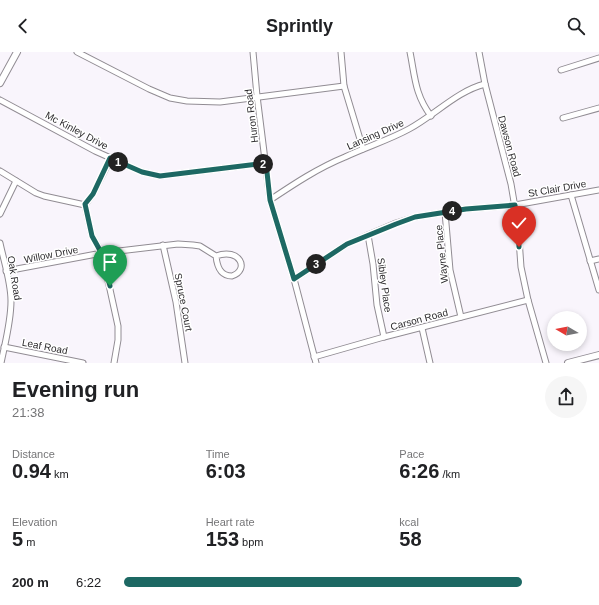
<!DOCTYPE html>
<style>
:root{--surface:#fff;--page:#f6f6f6;--text:#202124;--muted:#757577;--accent:#1d6863}
body{margin:0;font-family:Helvetica,sans-serif;background:var(--page);color:var(--text);height:100vh;display:flex;flex-direction:column;font-size:15px;white-space:nowrap}
*{box-sizing:border-box;margin:0}
p{font-size:13px;color:var(--muted)}
.icon{flex:none;width:22px;height:22px;fill:none;stroke:currentColor;stroke-width:2;stroke-linecap:round;stroke-linejoin:round}
.map{position:relative;height:311px;overflow:hidden}
.panel{display:flex;flex-direction:column;background:var(--surface);flex:1}
.panel>*{flex:none}
.needle{width:26px;rotate:280deg}
.fabs{position:absolute;left:547px;top:259px;display:grid;gap:8px}
.fabs a{display:grid;place-items:center;width:40px;height:40px;border-radius:50%;background:var(--surface);box-shadow:0 2px 6px #0003;font-size:20px}
.pin{position:absolute;display:grid;place-items:center;width:34px;height:34px;color:#fff;margin:-41px -17px;border-radius:50% 50% 50% 0;rotate:-45deg;box-shadow:0 0 4px #0007}
.pin .icon{rotate:45deg}
.km{position:absolute;width:20px;height:20px;margin:-10px;border-radius:50%;background:#222;color:#fff;font-size:11px;line-height:20px;text-align:center}
.round{display:grid;place-items:center;flex:none;width:42px;height:42px;border-radius:21px;background:var(--page)}
.summary{display:flex;align-items:center;justify-content:space-between;height:68px;padding:0 12px}
h1{font-size:22px;font-weight:800;line-height:30px}
.stats{display:grid;grid-template-columns:repeat(3,1fr);gap:6px;height:68px;padding:4px 12px}
.stats div{display:grid;align-content:center}
.stats b{font-size:20px;font-weight:800}
.stats small{font-size:11px;font-weight:400}
.stats p{font-size:11px}
ul{padding:0 12px;list-style:none;font-size:13px}
li{display:grid;grid-template-columns:64px 48px 1fr;align-items:center;height:30px}
li i{height:10px;border-radius:5px;background:var(--accent)}
header{display:flex;justify-content:space-between;align-items:center;height:52px;padding:0 12px;background:var(--surface);font-size:18px;font-weight:800}
.map>svg:first-child{display:block}
.lines{fill:none;stroke-linecap:round;stroke-linejoin:round}
.minor-casing{stroke:#918c93;stroke-width:7}
.major-casing{stroke:#918c93;stroke-width:8}
.minor{stroke:#fff;stroke-width:5}
.major{stroke:#fff;stroke-width:6}
.route-casing{stroke:#fff;stroke-width:8}
.route{stroke:#1d6863;stroke-width:5}
.labels{text-anchor:middle;stroke-width:3;stroke-linejoin:round;paint-order:stroke}
.street-label{font-size:10px;fill:#2d2b2e;stroke:#fff}
</style>
<header><svg class="icon" aria-label="back" viewBox="0 0 24 24"><path d="M15 5l-7 7 7 7"/></svg>Sprintly<svg class="icon" aria-label="search" viewBox="0 0 24 24"><circle cx="10" cy="10" r="6"/><path d="M15 15l6 6"/></svg></header>
<div class="map">
<svg width="599" height="311" viewBox="0 0 599 311">
<rect width="100%" height="100%" fill="#f9f5fc"/>
<g class="lines">
<defs>
<g id="minor">
<path d="M77,0L149,37L170,46L187,49L220,50L344,34"/>
<path d="M253,0L257,44L270,148L294,227L316,311"/>
<path d="M341,0L344,34L363,97"/>
<path d="M410,0C415,25 415,43 431,64"/>
<path d="M479,0L485,32L511,132L518,173L521,215L528,248L546,311"/>
<path d="M561,18L599,6"/>
<path d="M0,48L95,99L142,120L160,124L266,111"/>
<path d="M563,66L599,56"/>
<path d="M111,106L93,142L85,153L92,184L102,201L118,274V288L114,311"/>
<path d="M0,119L36,141L44,144L85,153"/>
<path d="M571,143L599,238"/>
<path d="M270,148C294,132 318,116 345,105C366,95 389,88 409,77C435,63 457,39 485,32"/>
<path d="M445,160L450,218L461,265"/>
<path d="M0,162L16,129"/>
<path d="M368,183L373,212L377,253L384,285"/>
<path d="M0,191C4,210 11,230 11,249C11,270 5,291 1,311"/>
<path d="M163,193L176,250L185,311"/>
<path d="M590,209L599,207"/>
<path d="M6,219L102,201L178,192L193,193L200,194L216,204C217,214 220,224 232,224C250,218 240,195 216,204"/>
<path d="M294,227L347,192L396,171L415,165L466,157L515,153L599,138"/>
<path d="M422,276L430,311"/>
<path d="M4,295L83,311"/>
<path d="M314,305L384,285L528,248"/>
</g>
<g id="major">
<path d="M0,31L17,0"/>
<path d="M568,311L599,303"/>
</g>
</defs>
<!-- minor casing -->
<use href="#minor" class="minor-casing"/>
<!-- major casing -->
<use href="#major" class="major-casing"/>
<!-- minor -->
<use href="#minor" class="minor"/>
<!-- major -->
<use href="#major" class="major"/>
</g>
<g class="lines">
<defs>
<path id="route" d="M110,234L102,202L92,184L85,152L93,142L110,106L142,120L160,124L266,111L270,148L294,227L347,192L396,172L415,165L466,157L515,153L518,173L519,195"/>
</defs>
<!-- route casing -->
<use href="#route" class="route-casing"/>
<!-- route -->
<use href="#route" class="route"/>
</g>
<g class="labels">
<!-- street labels -->
<g class="street-label">
<text transform="translate(251 64) rotate(-97)" y="4">Huron Road</text>
<text transform="translate(77 78) rotate(28)" y="4">Mc Kinley Drive</text>
<text transform="translate(375 82) rotate(-24)" y="4">Lansing Drive</text>
<text transform="translate(510 94) rotate(75)" y="4">Dawson Road</text>
<text transform="translate(557 136) rotate(-10)" y="4">St Clair Drive</text>
<text transform="translate(51 202) rotate(-11)" y="4">Willow Drive</text>
<text transform="translate(441 202) rotate(-96)" y="4">Wayne Place</text>
<text transform="translate(15 226) rotate(81)" y="4">Oak Road</text>
<text transform="translate(385 233) rotate(82)" y="4">Sibley Place</text>
<text transform="translate(184 250) rotate(79)" y="4">Spruce Court</text>
<text transform="translate(419 267) rotate(-15)" y="4">Carson Road</text>
<text transform="translate(45 294) rotate(11)" y="4">Leaf Road</text>
</g>
</g>
</svg>
<div class="fabs">
<a><svg class="needle" viewBox="-14 -14 28 28"><path d="M0-13l5 13h-10z" fill="#e53935"/><path d="M0 13l5-13h-10z" fill="#757577"/></svg></a>
</div>
<div class="pin" style="left:110px;top:234px;background:#1e9e55"><svg class="icon" aria-label="arrive" viewBox="0 0 24 24"><path d="M6 21V4h12l-3 4 3 4H6"/></svg></div>
<div class="pin" style="left:519px;top:195px;background:#d93025"><svg class="icon" aria-label="check" viewBox="0 0 24 24"><path d="M5 12l5 5 9-10"/></svg></div>
<b class="km" style="left:118px;top:110px">1</b>
<b class="km" style="left:263px;top:112px">2</b>
<b class="km" style="left:316px;top:212px">3</b>
<b class="km" style="left:452px;top:159px">4</b>
</div>
<section class="panel">
<div class="summary"><div><h1>Evening run</h1><p>21:38</p></div><a class="round"><svg class="icon" aria-label="share" viewBox="0 0 24 24"><path d="M12 15V3M7 8l5-5 5 5M5 13v7h14v-7"/></svg></a></div>
<div class="stats">
<div><p>Distance</p><b>0.94<small> km</small></b></div>
<div><p>Time</p><b>6:03</b></div>
<div><p>Pace</p><b>6:26<small> /km</small></b></div>
</div>
<div class="stats">
<div><p>Elevation</p><b>5<small> m</small></b></div>
<div><p>Heart rate</p><b>153<small> bpm</small></b></div>
<div><p>kcal</p><b>58</b></div>
</div>
<ul>
<li><b>200 m</b>6:22<i style="width:86%"></i></li>
</ul>
</section>
